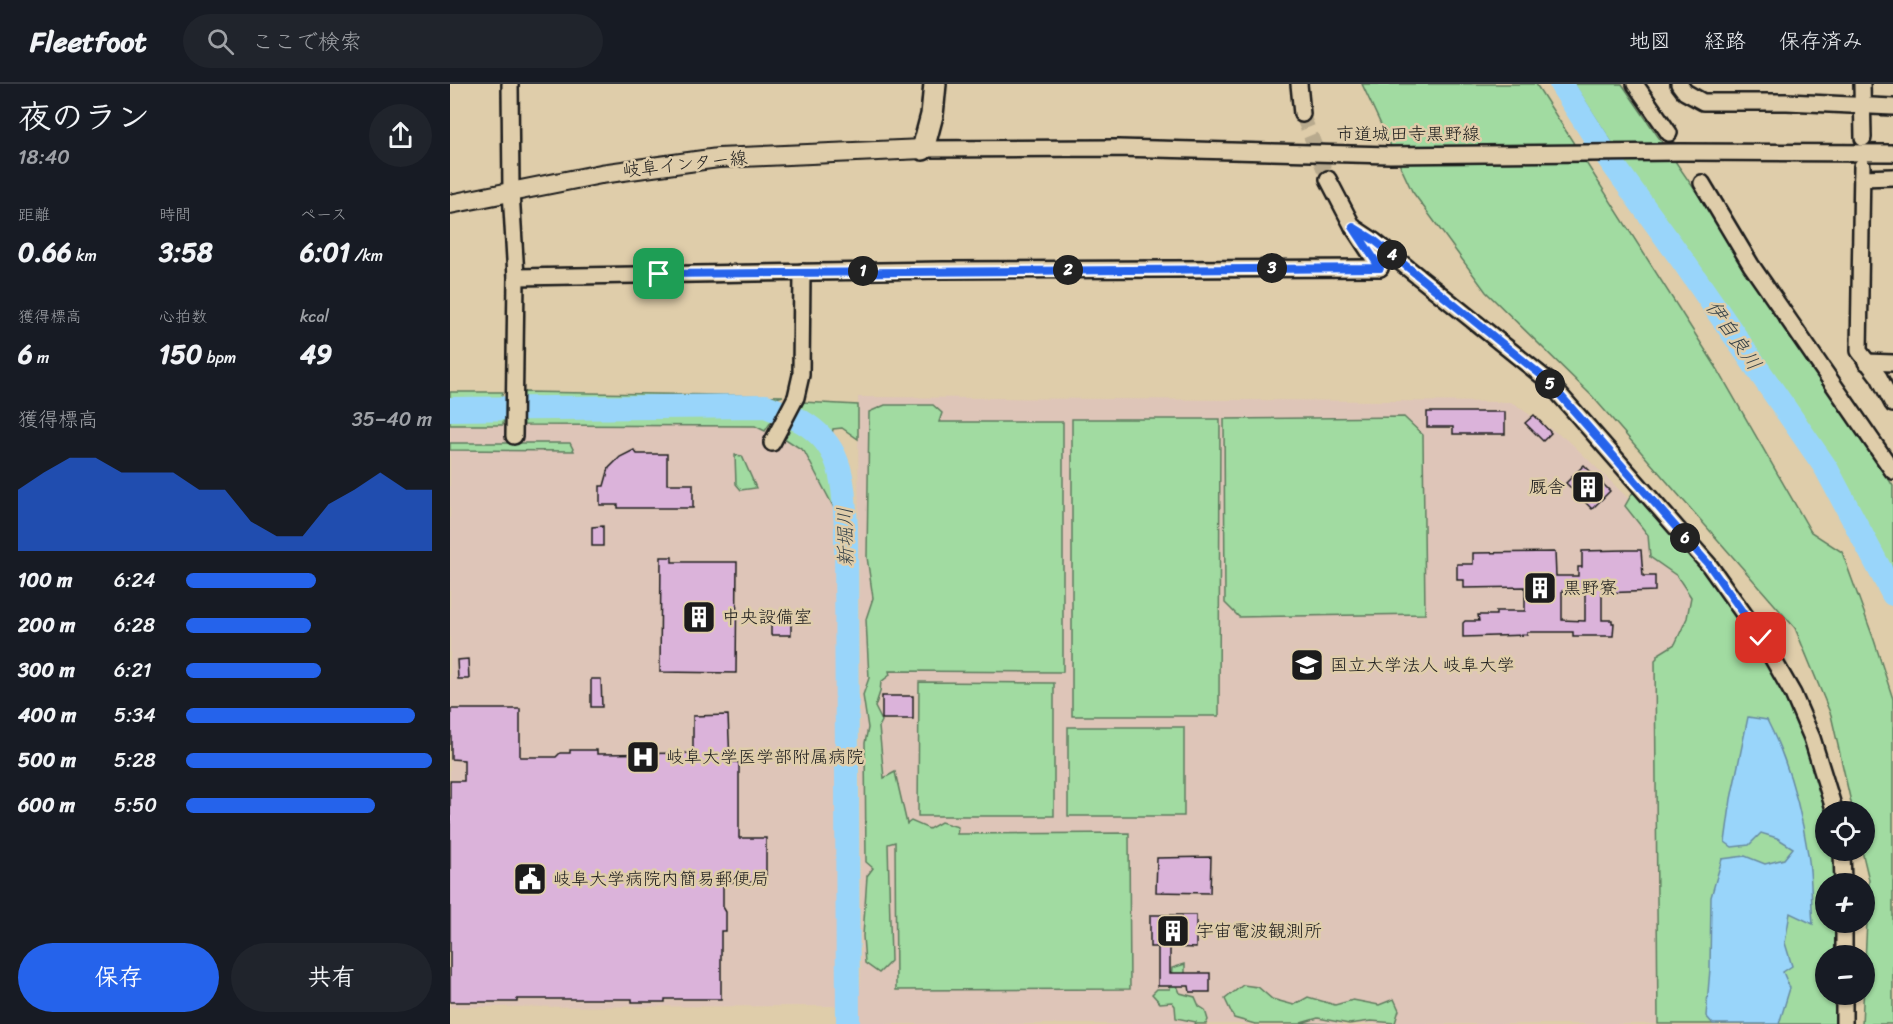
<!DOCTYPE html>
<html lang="ja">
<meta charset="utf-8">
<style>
:root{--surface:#171b24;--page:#20242c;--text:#f1f3f6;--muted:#9ea1a6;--line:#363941;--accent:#2563eb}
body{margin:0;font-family:Sriracha,"Klee One",sans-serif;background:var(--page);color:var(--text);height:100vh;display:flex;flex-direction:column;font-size:22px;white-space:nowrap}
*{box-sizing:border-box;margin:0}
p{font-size:20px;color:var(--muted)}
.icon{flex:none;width:33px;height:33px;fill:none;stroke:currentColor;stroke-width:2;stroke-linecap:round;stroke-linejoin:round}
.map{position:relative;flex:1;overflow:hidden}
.drawer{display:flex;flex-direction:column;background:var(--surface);width:450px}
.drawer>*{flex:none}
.tools{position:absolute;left:1365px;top:717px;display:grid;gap:12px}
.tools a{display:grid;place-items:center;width:60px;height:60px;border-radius:50%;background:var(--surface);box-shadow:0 2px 4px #0004;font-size:30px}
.pin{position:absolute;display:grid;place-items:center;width:51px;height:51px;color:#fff;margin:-26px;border-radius:12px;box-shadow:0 3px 9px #0006}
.km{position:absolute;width:30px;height:30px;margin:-15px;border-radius:50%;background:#222;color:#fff;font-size:16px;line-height:30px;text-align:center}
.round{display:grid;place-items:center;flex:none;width:63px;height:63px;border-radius:32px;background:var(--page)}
.overview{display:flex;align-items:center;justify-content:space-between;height:102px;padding:0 18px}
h1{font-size:33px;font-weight:800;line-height:45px}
.metrics{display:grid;grid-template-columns:repeat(3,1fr);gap:9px;height:102px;padding:6px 18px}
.metrics div{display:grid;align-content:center}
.metrics b{font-size:26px;font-weight:800}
.metrics small{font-size:16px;font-weight:400}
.metrics p{font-size:16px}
.chart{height:168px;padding:12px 18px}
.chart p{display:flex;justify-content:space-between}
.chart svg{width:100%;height:108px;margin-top:6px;fill:var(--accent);opacity:.7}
.primary-button{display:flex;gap:12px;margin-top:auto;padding:12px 18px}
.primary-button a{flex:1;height:69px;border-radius:36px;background:var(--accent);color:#fff;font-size:24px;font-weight:800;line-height:69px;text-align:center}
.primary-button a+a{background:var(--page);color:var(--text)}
ul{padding:0 18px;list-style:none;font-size:20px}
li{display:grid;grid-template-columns:96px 72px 1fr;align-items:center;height:45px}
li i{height:15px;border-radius:8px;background:var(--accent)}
header{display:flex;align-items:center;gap:36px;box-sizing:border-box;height:84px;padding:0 30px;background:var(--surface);border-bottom:2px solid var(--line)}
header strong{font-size:28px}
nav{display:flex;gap:33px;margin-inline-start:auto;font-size:21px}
.search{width:420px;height:54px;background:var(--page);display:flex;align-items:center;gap:15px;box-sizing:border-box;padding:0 21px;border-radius:33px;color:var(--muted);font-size:22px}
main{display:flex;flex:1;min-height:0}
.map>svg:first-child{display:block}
.built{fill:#dec5b8}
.green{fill:#a1dba1;stroke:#5e7c5e;stroke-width:1.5}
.water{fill:#99d5fa;stroke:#678ba1;stroke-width:1.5}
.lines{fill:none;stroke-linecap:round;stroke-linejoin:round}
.river{stroke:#99d5fa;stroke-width:24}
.building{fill:#dbb3da;stroke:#1c1c1c;stroke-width:1.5;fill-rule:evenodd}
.minor-tunnel{stroke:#b8aa8e;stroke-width:15;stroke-dasharray:15 8;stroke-linecap:butt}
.minor-casing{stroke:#1c1c1c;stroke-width:20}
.major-casing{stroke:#1c1c1c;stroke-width:22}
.highway-casing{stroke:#1c1c1c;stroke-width:26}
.minor{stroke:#dfcdaa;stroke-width:15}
.major{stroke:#dfcdaa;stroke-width:18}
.highway{stroke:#dfcdaa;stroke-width:21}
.route-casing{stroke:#fff;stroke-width:12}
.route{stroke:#2563eb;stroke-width:8}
.labels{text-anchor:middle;stroke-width:5;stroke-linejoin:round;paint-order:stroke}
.street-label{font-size:18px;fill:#1c1c1c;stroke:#dfcdaa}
.poi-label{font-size:18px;fill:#1c1c1c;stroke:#dfcdaa;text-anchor:start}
.water-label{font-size:20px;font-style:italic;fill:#354148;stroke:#dfcdaa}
</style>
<header>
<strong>Fleetfoot</strong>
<div class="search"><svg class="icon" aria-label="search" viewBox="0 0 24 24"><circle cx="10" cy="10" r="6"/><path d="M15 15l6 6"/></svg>ここで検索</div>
<nav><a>地図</a><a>経路</a><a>保存済み</a></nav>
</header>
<main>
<section class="drawer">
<div class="overview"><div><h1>夜のラン</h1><p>18:40</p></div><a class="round"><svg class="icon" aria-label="share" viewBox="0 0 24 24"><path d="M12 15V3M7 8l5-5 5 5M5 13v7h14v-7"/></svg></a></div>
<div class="metrics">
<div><p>距離</p><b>0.66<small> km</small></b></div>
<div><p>時間</p><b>3:58</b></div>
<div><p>ペース</p><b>6:01<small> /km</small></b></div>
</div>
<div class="metrics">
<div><p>獲得標高</p><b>6<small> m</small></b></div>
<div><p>心拍数</p><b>150<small> bpm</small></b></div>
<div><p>kcal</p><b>49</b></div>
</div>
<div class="chart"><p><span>獲得標高</span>35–40 m</p>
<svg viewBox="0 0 160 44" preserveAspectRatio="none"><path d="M0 44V19L10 12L20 6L30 6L40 12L50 12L60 12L70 19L80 19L90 32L100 38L110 38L120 25L130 19L140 12L150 19L160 19V44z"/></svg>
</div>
<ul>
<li><b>100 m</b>6:24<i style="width:53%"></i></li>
<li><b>200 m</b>6:28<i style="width:51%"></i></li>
<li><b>300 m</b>6:21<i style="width:55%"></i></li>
<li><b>400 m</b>5:34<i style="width:93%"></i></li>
<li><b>500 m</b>5:28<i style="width:100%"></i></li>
<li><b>600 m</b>5:50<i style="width:77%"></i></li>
</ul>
<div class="primary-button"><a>保存</a><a>共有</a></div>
</section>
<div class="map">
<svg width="1443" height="940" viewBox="0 0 1443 940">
<rect width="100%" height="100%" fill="#dfcdaa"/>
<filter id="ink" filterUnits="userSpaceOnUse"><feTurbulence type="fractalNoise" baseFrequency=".0167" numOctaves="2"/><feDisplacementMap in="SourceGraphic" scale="12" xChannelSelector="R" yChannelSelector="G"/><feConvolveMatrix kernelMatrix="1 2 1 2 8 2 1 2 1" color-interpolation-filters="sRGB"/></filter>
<g filter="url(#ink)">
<!-- built -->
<g class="built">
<path d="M408,313L1061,318L1120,358L1187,423L1265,512L1375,940H399L411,897Z"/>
<path d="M0,341L305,342L334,354L354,367L384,424L389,922L0,923Z"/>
</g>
<!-- green -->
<g class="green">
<path d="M912,0H1086L1268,286L1361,448L1392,468L1424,556L1443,615V940H1412L1419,796L1412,767L1414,766V728L1403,727L1381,631L1345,544L1142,312L1036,208L962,107Z"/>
<path d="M1124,0H1172L1393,321L1443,402V493L1427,461L1263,208L1224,155Z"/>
<path d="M0,308H53L49,321L0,319Z"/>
<path d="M73,308L333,312L313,318L74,319Z"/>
<path d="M352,318L408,321V355L392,344L383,345L378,377L394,419L384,424L354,367L334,354Z"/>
<path d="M435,321H483L492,329L489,338H613V588L439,587L440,591L431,598L430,608L425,623L432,637L429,643L434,694L445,688L457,740L461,737L479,745L491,738L508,743L507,750L679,749L680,905L446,906L445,758L438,760L441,877L429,889L415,879L413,852L417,792L423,784L416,778L415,659L418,644L413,611L419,594L416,535L423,514L417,473L419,328Z"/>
<path d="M315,326L325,332L315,347L305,342L74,341L73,329Z"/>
<path d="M0,328L54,331L53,341H0Z"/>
<path d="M954,333L973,351L975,530L789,533L775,519L774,335Z"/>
<path d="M622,335H770L769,632H622Z"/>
<path d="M0,359H120L124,367L0,366Z"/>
<path d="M285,371L292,372L306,404L291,406L286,400Z"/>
<path d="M1183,408L1210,433L1259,486L1337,605L1381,727L1376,728V766L1390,767L1399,800H1376V838L1399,839V871L1376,872V910L1397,911L1392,940H1208L1205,576L1207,574V571L1225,560L1237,534L1241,513L1227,492L1200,473L1198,451L1175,422Z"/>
<path d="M469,598L604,599V732H468Z"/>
<rect x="618" y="643" width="116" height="89"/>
<path d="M735,880V890L726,899L730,909L745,913L749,922L755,926L758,936L756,940H745L746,938L726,934L725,922L722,918L710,919L702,910L707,905H720L722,884Z"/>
<path d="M793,901L808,903L822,915L844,921L858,913L885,921L903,916L929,921L944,915L949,926L945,939L921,937L899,940L868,934L851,939L878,940H805L784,934L775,915Z"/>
</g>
<!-- water -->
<path class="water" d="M1298,633L1317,636C1338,677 1351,725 1358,770C1362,793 1361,817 1363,840L1340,829L1335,859L1342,882L1333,888L1340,904L1329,940H1263L1256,932L1260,885L1261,813L1272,775L1295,772L1315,780L1334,775L1343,764L1327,754L1311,749L1299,761L1282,763L1275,758L1281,715Z"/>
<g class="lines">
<!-- river -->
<g class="river">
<path d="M1111,0L1157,72L1233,177L1376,384L1443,510"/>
<path d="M0,325L316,322C327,327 340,331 351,337C394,362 393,398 396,443L398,940"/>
</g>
</g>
<!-- building -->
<g class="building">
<path d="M977,328H1055V350H1003V343H977Z"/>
<path d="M1084,331L1101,349L1093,357L1075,339Z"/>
<path d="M184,366L187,370H217V400H243V424H168V421H150V402H154L159,384L170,373Z"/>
<path d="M1134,381L1160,407L1142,425L1116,399Z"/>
<path d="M153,442V462H142V443Z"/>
<path d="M1175,466H1191L1193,492H1205V507L1152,509V536H1162V539H1164L1163,552H1123V548H1077V551L1013,553V539L1015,537H1029L1028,531H1046V527H1075V503L1014,504V496H1007V480H1023V469L1105,468L1106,492H1128V483H1132V467ZM1112,507H1135V537L1112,536Z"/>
<path d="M211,473H222V478H287L286,589L210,588Z"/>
<rect x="321" y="539" width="20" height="12"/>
<path d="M18,575L19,595H8L7,576Z"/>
<path d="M141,595H151L152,623H141Z"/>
<rect x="432" y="612" width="31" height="23"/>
<path d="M1,625H70V673H106L110,669H120V666H147V670L243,669V632L278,631L280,678H288L289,681V754H316V792H312V798H273V823L276,828V847H271V915H215V918H182V915H67V918H0V697H14V676L1,675Z"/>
<path d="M761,773L760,809L706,808L707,774Z"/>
<path d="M700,831H746V864L720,863V889H760V908H740L739,902H708V863H700Z"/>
</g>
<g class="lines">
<!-- minor-tunnel -->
<path class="minor-tunnel" d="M852,30L878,95"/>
<defs>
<g id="minor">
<path d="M60,0L61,107L66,193L64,352"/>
<path d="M849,0L852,30"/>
<path d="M1185,0L1219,49"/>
<path d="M1229,0L1235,8L1253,18H1337L1443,23"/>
<path d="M1412,0L1413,54"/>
<path d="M473,65L668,64L940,71L1230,68L1443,69"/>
<path d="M1412,82L1409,267L1429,293L1443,320"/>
<path d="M1412,94L1443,93"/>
<path d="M878,95L903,143L930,184"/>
<path d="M1252,99L1301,181L1443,387"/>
<path d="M903,143L924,157L1096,295L1259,481L1311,554L1343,610L1362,654L1385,728"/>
<path d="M66,193L493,186L930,184"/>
<path d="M1416,278L1443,279"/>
<path d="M322,359L346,313L351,291L352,188"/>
<path d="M1392,766L1393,800"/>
<path d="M1394,838V872"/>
<path d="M1394,910V940"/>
</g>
<path id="major" d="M0,120L151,90L268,74L473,65"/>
<path id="highway" d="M473,65L482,31L485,0"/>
</defs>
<!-- minor casing -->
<use href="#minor" class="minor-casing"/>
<!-- major casing -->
<use href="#major" class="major-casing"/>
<!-- highway casing -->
<use href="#highway" class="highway-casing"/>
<!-- minor -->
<use href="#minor" class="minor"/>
<!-- major -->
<use href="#major" class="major"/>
<!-- highway -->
<use href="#highway" class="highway"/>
</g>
</g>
<g class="lines" filter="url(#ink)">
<defs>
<path id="route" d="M209,190L930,184L903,143L924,156L1096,295L1259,481L1311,554"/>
</defs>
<!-- route casing -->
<use href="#route" class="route-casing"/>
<!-- route -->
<use href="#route" class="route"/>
</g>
<!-- icons -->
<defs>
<symbol id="building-square" viewBox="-11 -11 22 22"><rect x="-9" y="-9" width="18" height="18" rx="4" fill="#1c1c1c" stroke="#dfcdaa"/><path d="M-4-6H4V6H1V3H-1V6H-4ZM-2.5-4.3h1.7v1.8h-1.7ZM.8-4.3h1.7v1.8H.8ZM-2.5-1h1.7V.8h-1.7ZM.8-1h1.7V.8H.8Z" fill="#fff"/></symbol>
<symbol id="university-square" viewBox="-11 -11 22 22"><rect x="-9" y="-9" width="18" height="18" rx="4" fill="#1c1c1c" stroke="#dfcdaa"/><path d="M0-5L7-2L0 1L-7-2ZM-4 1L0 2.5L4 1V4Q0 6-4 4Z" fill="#fff"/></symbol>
<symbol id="hospital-square" viewBox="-11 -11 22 22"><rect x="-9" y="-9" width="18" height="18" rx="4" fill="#1c1c1c" stroke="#dfcdaa"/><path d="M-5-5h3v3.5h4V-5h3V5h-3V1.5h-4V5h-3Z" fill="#fff"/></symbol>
<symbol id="civic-square" viewBox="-11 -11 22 22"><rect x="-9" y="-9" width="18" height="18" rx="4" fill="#1c1c1c" stroke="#dfcdaa"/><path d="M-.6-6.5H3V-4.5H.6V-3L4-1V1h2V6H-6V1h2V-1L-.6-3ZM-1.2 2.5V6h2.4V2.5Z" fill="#fff"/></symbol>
</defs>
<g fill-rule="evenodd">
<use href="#building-square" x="1119" y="384" width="38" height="38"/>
<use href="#building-square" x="1071" y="485" width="38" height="38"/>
<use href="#building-square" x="230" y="514" width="38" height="38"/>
<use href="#university-square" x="838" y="562" width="38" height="38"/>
<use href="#hospital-square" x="174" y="654" width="38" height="38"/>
<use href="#civic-square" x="61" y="776" width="38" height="38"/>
<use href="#building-square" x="704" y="828" width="38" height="38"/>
</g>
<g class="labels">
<!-- street labels -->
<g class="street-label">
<text x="958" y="56">市道城田寺黒野線</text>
<text transform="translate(235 80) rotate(-6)" y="6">岐阜インター線</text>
</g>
<!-- poi labels -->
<g class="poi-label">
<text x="1115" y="409" text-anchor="end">厩舎</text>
<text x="1113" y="510">黒野寮</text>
<text x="272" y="539">中央設備室</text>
<text x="880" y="587">国立大学法人 岐阜大学</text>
<text x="216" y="679">岐阜大学医学部附属病院</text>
<text x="103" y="801">岐阜大学病院内簡易郵便局</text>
<text x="746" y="853">宇宙電波観測所</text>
</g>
<!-- water labels -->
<g class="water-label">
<text transform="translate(1284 251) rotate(55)" y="7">伊自良川</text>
<text transform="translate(395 453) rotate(-91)" y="7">新堀川</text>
</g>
</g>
</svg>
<div class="tools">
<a><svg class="icon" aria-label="locate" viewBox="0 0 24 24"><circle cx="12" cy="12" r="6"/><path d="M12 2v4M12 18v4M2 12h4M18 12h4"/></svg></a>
<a>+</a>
<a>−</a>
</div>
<div class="pin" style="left:209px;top:190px;background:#1e9e55"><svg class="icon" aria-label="arrive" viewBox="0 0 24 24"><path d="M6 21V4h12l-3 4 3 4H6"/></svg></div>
<div class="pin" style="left:1311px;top:554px;background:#d93025"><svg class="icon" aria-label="check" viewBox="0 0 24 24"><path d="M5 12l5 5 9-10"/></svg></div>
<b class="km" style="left:413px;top:187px">1</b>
<b class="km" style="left:618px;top:186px">2</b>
<b class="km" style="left:822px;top:184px">3</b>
<b class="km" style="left:942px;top:171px">4</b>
<b class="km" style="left:1100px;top:300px">5</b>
<b class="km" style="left:1235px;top:454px">6</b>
</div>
</main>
